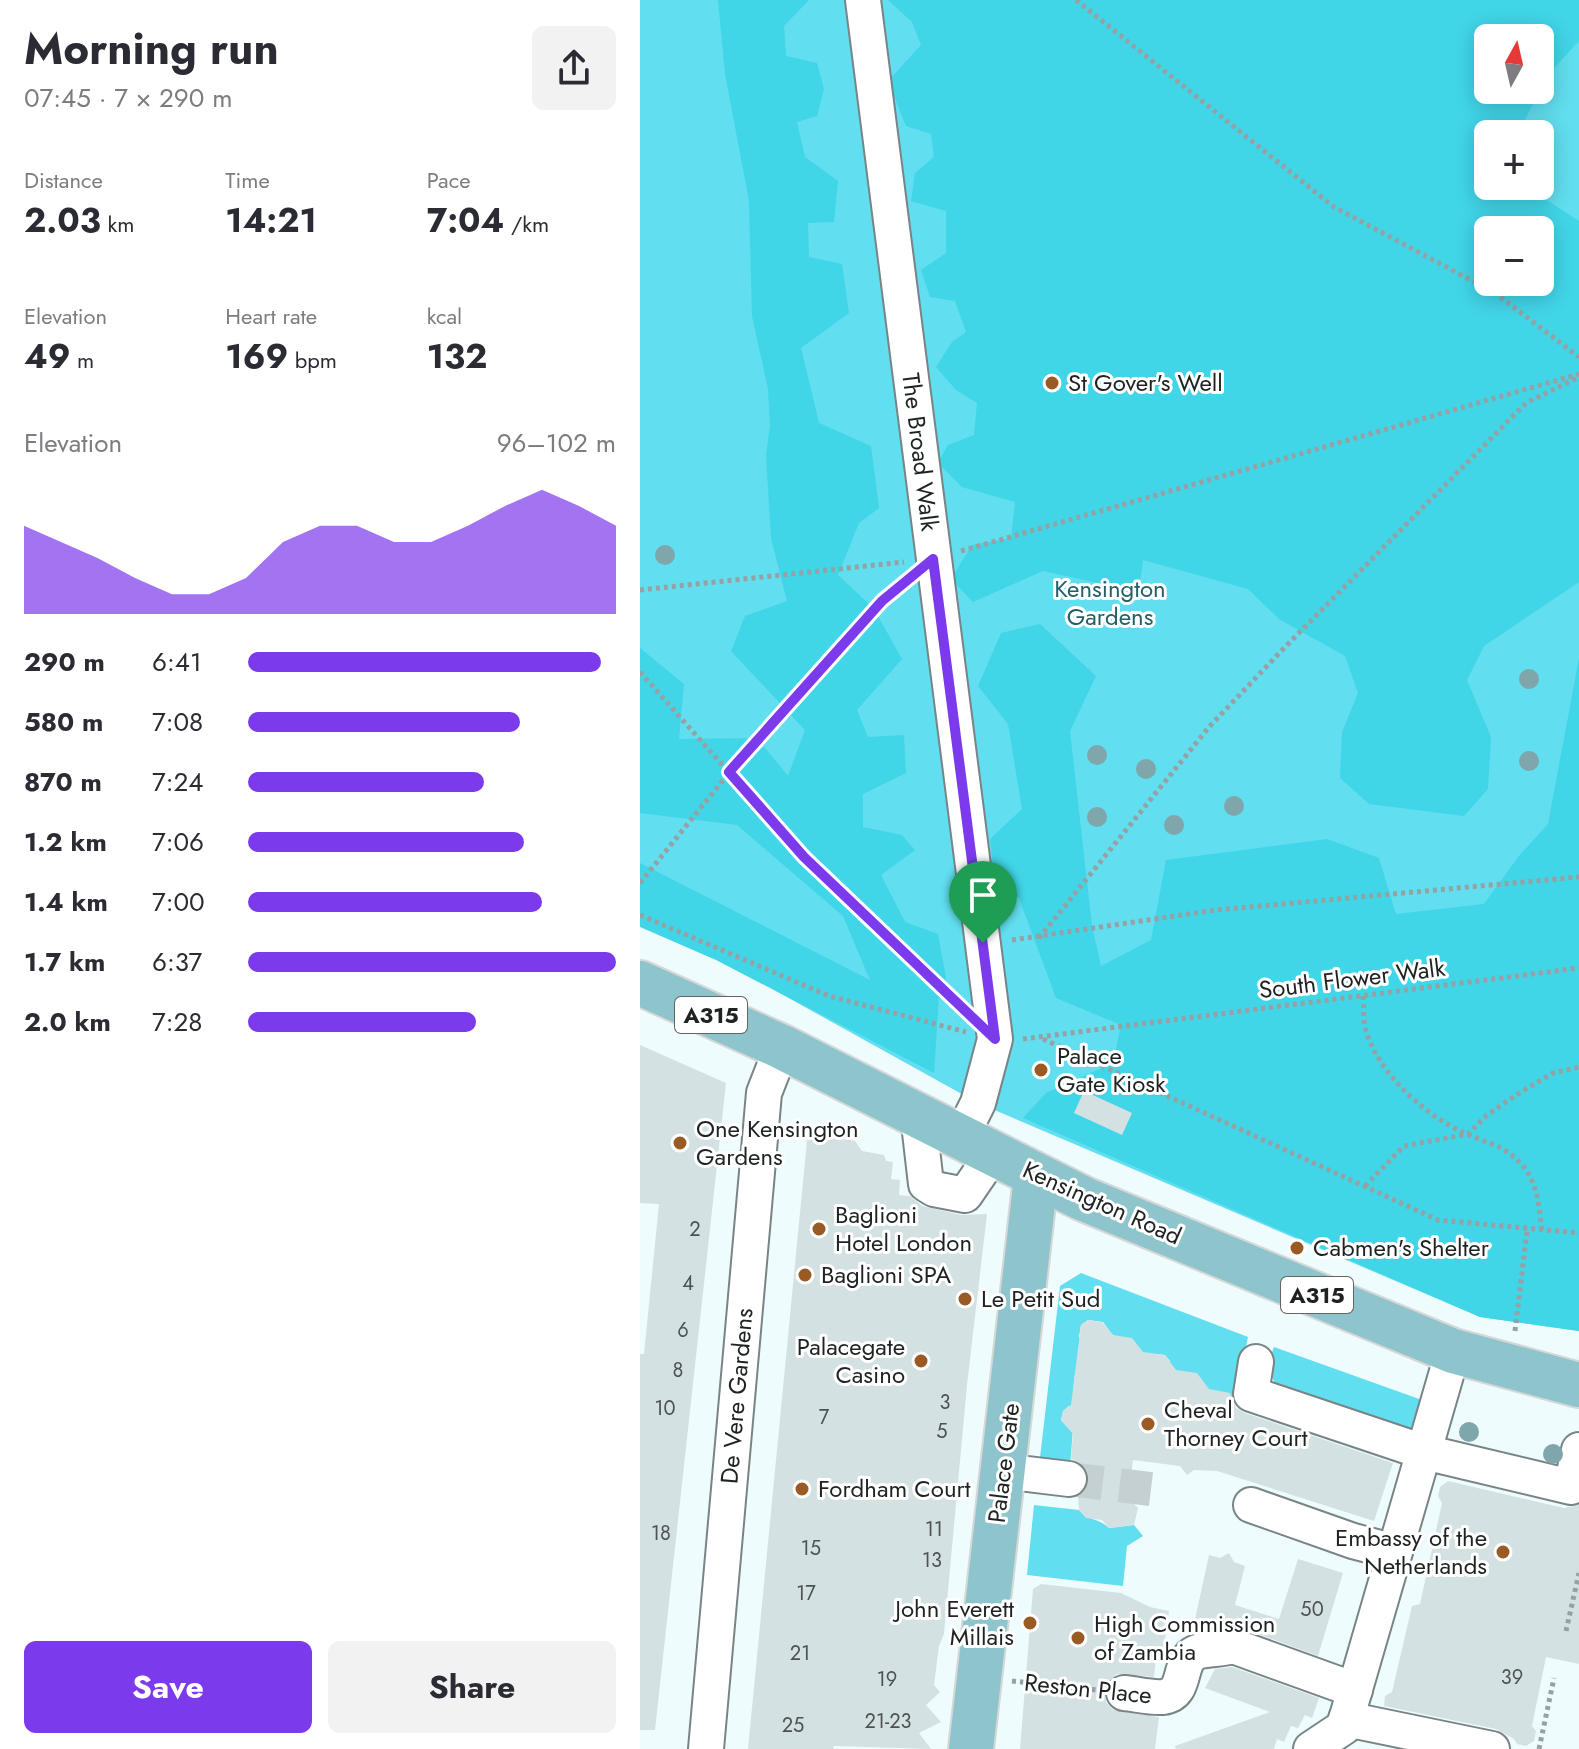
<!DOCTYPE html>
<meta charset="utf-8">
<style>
:root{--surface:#fff;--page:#f2f2f3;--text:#2b2b33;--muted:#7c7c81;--accent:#7c3aed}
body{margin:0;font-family:Jost,sans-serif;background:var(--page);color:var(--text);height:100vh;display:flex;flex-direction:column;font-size:30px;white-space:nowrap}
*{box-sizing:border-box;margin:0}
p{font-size:26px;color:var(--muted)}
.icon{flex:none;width:44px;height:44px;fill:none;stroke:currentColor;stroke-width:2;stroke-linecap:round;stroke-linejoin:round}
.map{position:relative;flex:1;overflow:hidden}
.drawer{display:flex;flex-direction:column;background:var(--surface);width:640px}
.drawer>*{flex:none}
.needle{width:52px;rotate:8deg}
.tools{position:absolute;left:834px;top:24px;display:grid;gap:16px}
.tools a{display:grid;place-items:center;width:80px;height:80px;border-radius:12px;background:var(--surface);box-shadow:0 4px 20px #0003;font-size:40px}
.pin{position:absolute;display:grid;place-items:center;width:68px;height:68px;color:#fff;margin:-82px -34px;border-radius:50% 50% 50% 0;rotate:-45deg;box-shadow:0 0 8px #0007}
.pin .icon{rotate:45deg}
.round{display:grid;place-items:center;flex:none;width:84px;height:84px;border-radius:12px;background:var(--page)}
.headline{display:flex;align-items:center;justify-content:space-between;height:136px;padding:0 24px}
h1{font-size:44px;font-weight:700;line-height:60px}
.figures{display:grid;grid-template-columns:repeat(3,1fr);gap:12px;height:136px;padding:8px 24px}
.figures div{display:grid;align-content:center}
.figures b{font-size:34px;font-weight:700}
.figures small{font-size:22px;font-weight:400}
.figures p{font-size:22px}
.chart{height:224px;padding:16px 24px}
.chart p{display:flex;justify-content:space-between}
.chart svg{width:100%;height:144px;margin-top:8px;fill:var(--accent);opacity:.7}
.action{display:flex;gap:16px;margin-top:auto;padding:16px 24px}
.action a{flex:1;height:92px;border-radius:12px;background:var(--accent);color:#fff;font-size:32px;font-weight:700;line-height:92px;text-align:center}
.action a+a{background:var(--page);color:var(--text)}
ul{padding:0 24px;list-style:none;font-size:26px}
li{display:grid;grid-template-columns:128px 96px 1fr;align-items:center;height:60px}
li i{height:20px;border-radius:10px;background:var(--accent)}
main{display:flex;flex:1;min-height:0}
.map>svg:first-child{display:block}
.green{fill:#61deef;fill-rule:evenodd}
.forest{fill:#41d5e8;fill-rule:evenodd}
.building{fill:#d4e1e3}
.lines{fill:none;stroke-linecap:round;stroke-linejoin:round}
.minor-tunnel{stroke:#c5d0d2;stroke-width:34;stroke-dasharray:34 17;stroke-linecap:butt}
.minor-casing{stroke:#798486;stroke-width:38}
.major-casing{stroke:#d6d7d7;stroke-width:48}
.path{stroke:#97a0a2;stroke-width:5;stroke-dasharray:4 4;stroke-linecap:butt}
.minor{stroke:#fff;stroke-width:34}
.major{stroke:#8ec4cc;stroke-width:44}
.tree{fill:#7fa6ab}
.route-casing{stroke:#fff;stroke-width:16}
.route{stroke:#7c3aed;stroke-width:10}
.poi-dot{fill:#995a23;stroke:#fff;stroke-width:3}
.labels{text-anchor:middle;stroke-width:6;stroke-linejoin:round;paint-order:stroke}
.number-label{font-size:20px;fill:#4c5253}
.shield{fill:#fff;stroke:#626465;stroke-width:2}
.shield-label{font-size:22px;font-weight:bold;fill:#1e2223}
.poi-label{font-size:24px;fill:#1e2223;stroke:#fff;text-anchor:start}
.street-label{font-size:24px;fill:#1e2223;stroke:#fff}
.park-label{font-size:24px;fill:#245f67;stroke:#fff}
</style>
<main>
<section class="drawer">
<div class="headline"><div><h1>Morning run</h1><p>07:45 · 7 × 290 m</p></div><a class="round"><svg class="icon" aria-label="share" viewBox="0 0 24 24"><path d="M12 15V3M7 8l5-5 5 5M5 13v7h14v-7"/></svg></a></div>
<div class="figures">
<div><p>Distance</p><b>2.03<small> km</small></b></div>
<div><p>Time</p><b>14:21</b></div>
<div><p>Pace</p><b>7:04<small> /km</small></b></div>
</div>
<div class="figures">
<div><p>Elevation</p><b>49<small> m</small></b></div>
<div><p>Heart rate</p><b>169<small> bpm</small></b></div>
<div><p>kcal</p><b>132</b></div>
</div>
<div class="chart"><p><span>Elevation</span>96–102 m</p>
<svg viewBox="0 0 160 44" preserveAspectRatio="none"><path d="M0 44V17L10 22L20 27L30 33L40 38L50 38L60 33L70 22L80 17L90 17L100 22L110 22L120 17L130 11L140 6L150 11L160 17V44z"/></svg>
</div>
<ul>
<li><b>290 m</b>6:41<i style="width:96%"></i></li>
<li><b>580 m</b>7:08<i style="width:74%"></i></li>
<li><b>870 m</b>7:24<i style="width:64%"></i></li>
<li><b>1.2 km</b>7:06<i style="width:75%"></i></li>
<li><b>1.4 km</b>7:00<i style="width:80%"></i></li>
<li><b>1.7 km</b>6:37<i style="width:100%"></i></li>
<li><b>2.0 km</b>7:28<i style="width:62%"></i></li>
</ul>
<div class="action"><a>Save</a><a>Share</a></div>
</section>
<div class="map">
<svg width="939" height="1749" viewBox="0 0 939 1749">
<rect width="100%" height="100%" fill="#effcfe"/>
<!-- green -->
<g class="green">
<path d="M0,0H939V1331L840,1317L338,1103L80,960L0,924ZM848,38H900V90H848ZM848,134H900V186H848ZM848,230H900V282H848Z"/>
<path d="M441,1273L608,1337L595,1403L589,1393L576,1395L527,1375L530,1361L525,1355L515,1354L508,1359L477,1341L463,1322L448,1320L441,1325L439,1337L446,1347C434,1365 431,1386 436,1407L429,1406L423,1411L421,1420L427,1427L433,1428L430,1468L399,1466L420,1286Z"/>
<path d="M634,1347L782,1400L770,1434L635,1385L628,1363Z"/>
<path d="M394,1505L439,1510C448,1521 459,1518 469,1528L494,1525L503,1536L487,1546L483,1586L387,1575Z"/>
</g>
<!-- forest -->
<g class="forest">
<path d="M78,0H169L144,26L146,56L177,63L184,89L177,116L157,122L165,157L198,181L194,222L168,223L169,257L202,264L209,313L161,348L179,423L231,446L239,508L219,523L198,575L234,609L262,659L217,710L228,737L264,735L266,773L223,794V827L262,835L275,850L241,875L265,922L298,934L306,978L299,996L294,1073L76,960L0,927V863L230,980L203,916L97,825L0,813V648L44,684L39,739L117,738L148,776L165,730L91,651L105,616L147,601L131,538L126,455L130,426L128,389L112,316L109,201L85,74Z"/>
<path d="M248,0H939V41L907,76L882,126L883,134H848V186H892L893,191L939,221V582L844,646L827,680L851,737L848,789L824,816L729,804L700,778L702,732L718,693L705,656L639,619L608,589L503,560L499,592L403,571L333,602L311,579L332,545L371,538L375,502L322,487L298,463L308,445L334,435L337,403L316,390L296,367L312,342L326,332L315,301L290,297L281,270L306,253V211L271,201L275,173L294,157L291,134L266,126L248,81L281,45L272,22ZM848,38H900V90H848ZM848,230H900V282H848Z"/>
<path d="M400,624L456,676L430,731L452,926L461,966L511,940L526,860L687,839L739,858L756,914L844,904L878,857L908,824L939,658V1331L840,1317L383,1118L406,1093L473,1063L481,1025L416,998L379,898L356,894L350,839L382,809L368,724L338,686L361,633Z"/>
</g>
<!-- building -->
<g class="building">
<path d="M0,1045L86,1083L15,1730H0V1354H4L19,1204L0,1203Z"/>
<path d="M444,1091L492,1113L482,1135L434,1113Z"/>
<path d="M168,1130L215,1141L222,1151L244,1155L246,1161L253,1162L251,1179L260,1180L259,1195L270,1196L282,1206L321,1215L347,1214L327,1385L304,1634L299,1646L294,1685L300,1692L286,1705L301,1722L279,1733L291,1749L194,1746L193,1749H108Z"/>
<path d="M448,1320L462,1322L473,1335L492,1338L503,1352L525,1355L536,1370L557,1373L569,1389L590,1393L596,1408L605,1413L753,1463L734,1521L577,1471L554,1470L547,1475L540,1466L493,1460L488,1498L498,1508L494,1525L469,1528L462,1520L446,1518L439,1510L438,1496L449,1482L448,1472L442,1464L431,1459L433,1434L421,1420L423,1411L431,1405L441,1325Z"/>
<path d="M808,1481L924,1508L939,1505V1664L906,1657L892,1726L896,1731L894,1741L886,1746L877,1744L874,1739L856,1729L744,1706L745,1696L752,1692L772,1606L780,1604L802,1503L798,1496L800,1487Z"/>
<path d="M589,1553L594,1562L605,1566L595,1605L639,1619L658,1559L703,1573L678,1656L600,1627L552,1633L569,1555L580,1558Z"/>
<path d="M401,1584L481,1593L510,1607L529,1611L522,1659L516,1658L514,1677L477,1674L467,1682L464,1692L466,1702L473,1710L519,1717L515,1749H380L393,1589Z"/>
<path d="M592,1667L679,1698L672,1718L665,1715L658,1728L651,1726L644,1742L637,1739L634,1749H536L535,1746L630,1712L565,1688L575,1669Z"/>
</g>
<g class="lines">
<!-- minor-tunnel -->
<path class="minor-tunnel" d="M429,1479L511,1489"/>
<defs>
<g id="minor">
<path d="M223,0L355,1039L338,1103L321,1137"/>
<path d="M278,1115L286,1184L294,1189L325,1195L353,1154"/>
<path d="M616,1362L611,1394L784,1452L931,1487L939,1450"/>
<path d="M363,1471L429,1479"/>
<path d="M611,1505L713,1541L755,1552"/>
<path d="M484,1693C496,1694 510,1698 523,1697C548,1694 537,1662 555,1653C564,1648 582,1650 593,1646L715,1690"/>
<path d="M706,1719L852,1749"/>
<path d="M66,1749L124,1093L142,1047"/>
<path d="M671,1749L704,1727L813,1351"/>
</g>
<g id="major">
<path d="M0,983L142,1047L444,1199L813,1351L939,1385"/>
<path d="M331,1749L396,1177"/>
</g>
</defs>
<!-- minor casing -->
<use href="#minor" class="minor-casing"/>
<!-- major casing -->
<use href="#major" class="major-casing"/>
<!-- path -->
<g class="path">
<path d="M436,0L694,207L855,293L939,357"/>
<path d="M321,551L939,374"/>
<path d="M0,590L264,562"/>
<path d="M0,672L164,857L322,1009"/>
<path d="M0,883L117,738L242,601L266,581"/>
<path d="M0,915L189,996L326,1032"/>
<path d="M399,938L569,727L647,645L886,403L939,377"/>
<path d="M372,940L576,910L939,877"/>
<path d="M723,996C724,1006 723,1017 725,1027C736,1072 786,1117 827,1134C847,1143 865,1146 880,1163C898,1181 899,1208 902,1232"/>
<path d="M383,1039L939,968"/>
<path d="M403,1039L798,1220L939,1233"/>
<path d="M725,1186L764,1146L828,1134L847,1115L876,1095L913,1073L939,1067"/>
<path d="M875,1331L887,1231"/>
<path d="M926,1631L939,1573"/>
<path d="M372,1681L457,1690"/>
<path d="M899,1749L914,1678"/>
</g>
<!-- minor -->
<use href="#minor" class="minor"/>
<!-- major -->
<use href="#major" class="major"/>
</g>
<!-- trees -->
<g class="tree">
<circle cx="25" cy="555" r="10"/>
<circle cx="889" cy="679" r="10"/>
<circle cx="457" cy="755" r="10"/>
<circle cx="889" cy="761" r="10"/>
<circle cx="506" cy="769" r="10"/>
<circle cx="594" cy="806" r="10"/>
<circle cx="457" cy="817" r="10"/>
<circle cx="534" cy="825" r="10"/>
<circle cx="829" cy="1432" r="10"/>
<circle cx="913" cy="1454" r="10"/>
</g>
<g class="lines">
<defs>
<path id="route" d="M293,559L355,1039L164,857L89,772L242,601Z"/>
</defs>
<!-- route casing -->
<use href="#route" class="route-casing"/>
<!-- route -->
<use href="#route" class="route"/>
</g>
<!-- markers -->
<g class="poi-dot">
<circle cx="412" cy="383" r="8"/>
<circle cx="401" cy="1070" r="8"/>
<circle cx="40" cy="1143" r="8"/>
<circle cx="179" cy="1229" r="8"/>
<circle cx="657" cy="1248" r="8"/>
<circle cx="165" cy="1275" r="8"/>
<circle cx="325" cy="1299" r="8"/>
<circle cx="281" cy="1361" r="8"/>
<circle cx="508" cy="1424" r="8"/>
<circle cx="162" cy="1489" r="8"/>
<circle cx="863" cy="1552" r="8"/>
<circle cx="390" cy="1623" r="8"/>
<circle cx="438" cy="1638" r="8"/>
</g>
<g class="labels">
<!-- number labels -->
<g class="number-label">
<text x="55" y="1236">2</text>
<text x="48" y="1290">4</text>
<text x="43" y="1337">6</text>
<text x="38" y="1377">8</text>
<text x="305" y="1409">3</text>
<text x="25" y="1415">10</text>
<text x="184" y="1424">7</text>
<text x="302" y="1438">5</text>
<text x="294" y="1536">11</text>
<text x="21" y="1540">18</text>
<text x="171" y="1555">15</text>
<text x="292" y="1567">13</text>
<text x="166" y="1600">17</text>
<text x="672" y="1616">50</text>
<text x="160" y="1660">21</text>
<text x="872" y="1684">39</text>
<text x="247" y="1686">19</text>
<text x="248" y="1728">21-23</text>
<text x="153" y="1732">25</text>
</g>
<!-- shield labels -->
<g class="shield">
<rect x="35" y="997" width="72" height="36" rx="6"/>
<rect x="641" y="1277" width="72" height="36" rx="6"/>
</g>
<g class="shield-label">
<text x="71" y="1023">A315</text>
<text x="677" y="1303">A315</text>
</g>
<!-- poi labels -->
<g class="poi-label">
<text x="428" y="391">St Gover's Well</text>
<text x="417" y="1064">Palace<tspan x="417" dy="28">Gate Kiosk</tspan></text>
<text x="56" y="1137">One Kensington<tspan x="56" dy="28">Gardens</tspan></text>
<text x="195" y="1223">Baglioni<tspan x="195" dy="28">Hotel London</tspan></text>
<text x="673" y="1256">Cabmen's Shelter</text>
<text x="181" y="1283">Baglioni SPA</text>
<text x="341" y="1307">Le Petit Sud</text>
<text x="265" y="1355" text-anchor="end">Palacegate<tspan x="265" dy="28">Casino</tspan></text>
<text x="524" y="1418">Cheval<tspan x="524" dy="28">Thorney Court</tspan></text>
<text x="178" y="1497">Fordham Court</text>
<text x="847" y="1546" text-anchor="end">Embassy of the<tspan x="847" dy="28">Netherlands</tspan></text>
<text x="374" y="1617" text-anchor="end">John Everett<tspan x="374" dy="28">Millais</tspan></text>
<text x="454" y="1632">High Commission<tspan x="454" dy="28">of Zambia</tspan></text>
</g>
<!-- street labels -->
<g class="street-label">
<text transform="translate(280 452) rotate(83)" y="8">The Broad Walk</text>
<text transform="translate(712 979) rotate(-7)" y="8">South Flower Walk</text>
<text transform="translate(462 1203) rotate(24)" y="8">Kensington Road</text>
<text transform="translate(97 1396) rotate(-85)" y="8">De Vere Gardens</text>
<text transform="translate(364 1463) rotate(-83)" y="8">Palace Gate</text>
<text transform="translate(448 1689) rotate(6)" y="8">Reston Place</text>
</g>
<!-- park labels -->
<g class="park-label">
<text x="470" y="597">Kensington<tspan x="470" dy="28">Gardens</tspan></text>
</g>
</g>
</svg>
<div class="tools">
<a><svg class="needle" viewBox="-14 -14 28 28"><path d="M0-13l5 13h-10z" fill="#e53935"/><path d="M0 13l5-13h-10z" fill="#7c7c81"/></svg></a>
<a>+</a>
<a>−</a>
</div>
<div class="pin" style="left:343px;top:943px;background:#1e9e55"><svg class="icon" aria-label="arrive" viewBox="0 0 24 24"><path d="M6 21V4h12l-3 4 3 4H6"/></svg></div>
</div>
</main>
